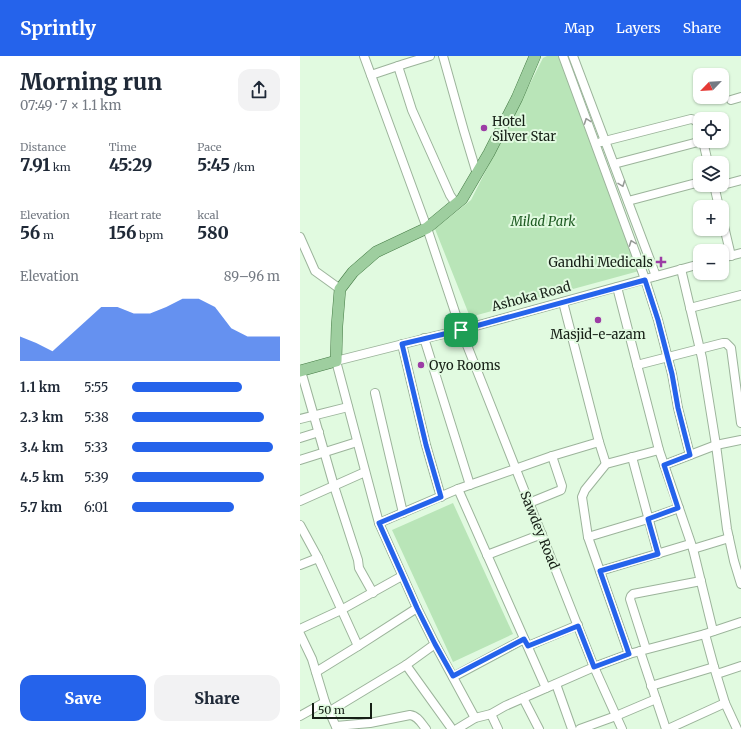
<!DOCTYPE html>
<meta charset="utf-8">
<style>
:root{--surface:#fff;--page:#f2f2f3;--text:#1f2937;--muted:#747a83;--accent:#2563eb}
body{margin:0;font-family:Merriweather,serif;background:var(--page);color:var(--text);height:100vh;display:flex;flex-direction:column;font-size:15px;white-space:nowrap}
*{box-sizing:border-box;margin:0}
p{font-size:13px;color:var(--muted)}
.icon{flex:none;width:22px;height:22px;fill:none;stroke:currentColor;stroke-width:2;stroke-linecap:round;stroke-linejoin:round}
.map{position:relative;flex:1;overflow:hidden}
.panel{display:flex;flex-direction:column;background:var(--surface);width:300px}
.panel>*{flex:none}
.needle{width:26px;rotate:245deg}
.buttons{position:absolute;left:393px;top:12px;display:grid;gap:8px}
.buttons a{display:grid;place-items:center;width:36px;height:36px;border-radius:8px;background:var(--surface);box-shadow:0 1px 3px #0004;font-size:20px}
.scale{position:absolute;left:12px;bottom:10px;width:60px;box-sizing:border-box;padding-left:4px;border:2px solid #161f16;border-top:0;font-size:11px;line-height:14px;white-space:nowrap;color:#161f16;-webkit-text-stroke:3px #e1fae0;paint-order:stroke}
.pin{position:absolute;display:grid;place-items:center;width:34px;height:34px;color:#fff;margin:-17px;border-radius:8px;box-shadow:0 2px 6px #0006}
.round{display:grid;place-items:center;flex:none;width:42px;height:42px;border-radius:12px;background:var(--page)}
.overview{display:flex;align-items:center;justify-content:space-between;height:68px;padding:0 20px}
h1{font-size:22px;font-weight:800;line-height:30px}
.stats{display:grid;grid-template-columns:repeat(3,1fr);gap:6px;height:68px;padding:4px 20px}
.stats div{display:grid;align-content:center}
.stats b{font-size:17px;font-weight:800}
.stats small{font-size:11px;font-weight:400}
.stats p{font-size:11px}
.chart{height:112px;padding:8px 20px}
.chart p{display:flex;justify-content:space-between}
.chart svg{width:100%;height:72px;margin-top:4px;fill:var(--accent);opacity:.7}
.primary-button{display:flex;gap:8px;margin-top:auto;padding:8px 20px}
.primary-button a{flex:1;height:46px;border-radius:12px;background:var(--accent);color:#fff;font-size:16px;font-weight:800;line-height:46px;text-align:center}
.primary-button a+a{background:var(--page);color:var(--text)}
ul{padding:0 20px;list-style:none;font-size:13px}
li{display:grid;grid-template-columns:64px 48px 1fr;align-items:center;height:30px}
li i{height:10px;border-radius:5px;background:var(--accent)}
header{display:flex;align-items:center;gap:24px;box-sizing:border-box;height:56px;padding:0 20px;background:var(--accent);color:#fff}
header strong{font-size:19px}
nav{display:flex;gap:22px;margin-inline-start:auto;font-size:14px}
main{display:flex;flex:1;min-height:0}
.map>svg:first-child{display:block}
.green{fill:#b9e5b8}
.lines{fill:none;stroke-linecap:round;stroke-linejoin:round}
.minor-casing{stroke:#9cb49b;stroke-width:10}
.major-casing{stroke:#457b45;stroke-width:12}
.minor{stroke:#fff;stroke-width:8}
.major{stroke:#9ece9f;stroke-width:11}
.oneway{stroke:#969a96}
.route-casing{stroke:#fff;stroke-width:8}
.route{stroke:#2563eb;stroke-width:5}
.poi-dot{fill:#9c3da5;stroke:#e1fae0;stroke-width:1.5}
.labels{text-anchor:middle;stroke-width:4;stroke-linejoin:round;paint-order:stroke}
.poi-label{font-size:13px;fill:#161f16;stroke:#e1fae0;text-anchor:start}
.park-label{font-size:13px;font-style:italic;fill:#1c5920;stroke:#e1fae0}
.street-label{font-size:13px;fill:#161f16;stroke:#e1fae0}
</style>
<header>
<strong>Sprintly</strong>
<nav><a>Map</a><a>Layers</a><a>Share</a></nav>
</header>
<main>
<section class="panel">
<div class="overview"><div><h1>Morning run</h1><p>07:49 · 7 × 1.1 km</p></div><a class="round"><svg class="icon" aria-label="share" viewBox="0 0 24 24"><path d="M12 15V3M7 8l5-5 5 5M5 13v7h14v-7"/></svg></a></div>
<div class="stats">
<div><p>Distance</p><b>7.91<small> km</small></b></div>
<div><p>Time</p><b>45:29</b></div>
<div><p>Pace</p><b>5:45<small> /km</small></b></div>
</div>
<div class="stats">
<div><p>Elevation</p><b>56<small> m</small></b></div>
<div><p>Heart rate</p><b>156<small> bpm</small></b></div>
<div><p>kcal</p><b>580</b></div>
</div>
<div class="chart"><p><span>Elevation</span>89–96 m</p>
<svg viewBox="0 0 160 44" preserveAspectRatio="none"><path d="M0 44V29L10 33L20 38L30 29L40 20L50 11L60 11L70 15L80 15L90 11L100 6L110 6L120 11L130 24L140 29L150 29L160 29V44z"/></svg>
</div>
<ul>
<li><b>1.1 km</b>5:55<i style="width:74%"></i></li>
<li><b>2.3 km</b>5:38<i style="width:89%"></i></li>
<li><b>3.4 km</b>5:33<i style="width:95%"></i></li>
<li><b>4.5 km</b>5:39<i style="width:89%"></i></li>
<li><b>5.7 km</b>6:01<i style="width:69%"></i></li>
</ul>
<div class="primary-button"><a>Save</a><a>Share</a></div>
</section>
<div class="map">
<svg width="441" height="673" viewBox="0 0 441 673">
<rect width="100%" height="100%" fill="#e1fae0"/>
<!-- green -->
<g class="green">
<path d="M247,0H259L339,215L170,261L135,173L171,144L243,2Z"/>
<path d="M153,447L213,578L153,606L92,474Z"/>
</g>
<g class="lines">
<defs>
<g id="minor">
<path d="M64,0L127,172L161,274L294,611L322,673"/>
<path d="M143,0L164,75L177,118"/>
<path d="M263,0L345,223L358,264L372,318L378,352L390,399"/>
<path d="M273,0L356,220"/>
<path d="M98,10L112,54L150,139L156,148"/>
<path d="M71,19L104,8L130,0"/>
<path d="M431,44L441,41"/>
<path d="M403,85L408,107"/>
<path d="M301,86L391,63C398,64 398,69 400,75"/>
<path d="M314,108L402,85"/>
<path d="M414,129L419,151"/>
<path d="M415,131L441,124"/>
<path d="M328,145L400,126"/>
<path d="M422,162L431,200"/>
<path d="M0,181L15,215L40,233"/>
<path d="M422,202L441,197"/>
<path d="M381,213L402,302L416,389L427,473L434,505L441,528"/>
<path d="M317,231L359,394L393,493L413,575"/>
<path d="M263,246L299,386L306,408"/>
<path d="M390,252L441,239"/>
<path d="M124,282L170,429"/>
<path d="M102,288L126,389L141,441"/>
<path d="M337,309L423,287H426L431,292L441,367"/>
<path d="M1,315L34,430L58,504L59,512L73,537"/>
<path d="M75,337L103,457"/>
<path d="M0,363L48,351"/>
<path d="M0,382L19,376"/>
<path d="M332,401L358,498"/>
<path d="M0,404L57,386"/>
<path d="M364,409L416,389L441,384"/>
<path d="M158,433L246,632"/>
<path d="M0,445L65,416"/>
<path d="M229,447L261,434L262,430L252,400"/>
<path d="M79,467L158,433L252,400L299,386"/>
<path d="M0,469L18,502L58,590"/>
<path d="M288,481L348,463L379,452"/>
<path d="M393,493L429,482"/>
<path d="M187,499L242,478"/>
<path d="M0,509L18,502"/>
<path d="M300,515L390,488"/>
<path d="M0,573L41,554L102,520"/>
<path d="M0,578L12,603L25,646L37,673"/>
<path d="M405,578L414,611L425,647L437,673"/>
<path d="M228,590L278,569"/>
<path d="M346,593L330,543L331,540L333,538L401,525"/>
<path d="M340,595L366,673"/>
<path d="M329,598L288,481L282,441L285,434L306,408L359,394"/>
<path d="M106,609L152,673"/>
<path d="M16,616L58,590L117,552"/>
<path d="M417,618L441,610"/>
<path d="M153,621L224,583"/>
<path d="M256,628L272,673"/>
<path d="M351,630L414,611"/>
<path d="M223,642L239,673"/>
<path d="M30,655L106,609L135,588"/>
<path d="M191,658L198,673"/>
<path d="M0,660L25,646"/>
<path d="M175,662L135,588L117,552L79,467L36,305L135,280L161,274L400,208"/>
<path d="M36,670L70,667L110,659C118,660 121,667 126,673"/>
<path d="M157,673L175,662L191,658L205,650L294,611L329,598L405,578L441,566"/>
<path d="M280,673L316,660L356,643"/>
<path d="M368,673L425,647"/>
</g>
<path id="major" d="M0,315L36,305L37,270L40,233L53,216L76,196L127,172L162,143L189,97L217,42L235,0"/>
</defs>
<!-- minor casing -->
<use href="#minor" class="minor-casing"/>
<!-- major casing -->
<use href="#major" class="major-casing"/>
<!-- minor -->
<use href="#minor" class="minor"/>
<!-- major -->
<use href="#major" class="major"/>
</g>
<!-- one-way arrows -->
<defs><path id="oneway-chevron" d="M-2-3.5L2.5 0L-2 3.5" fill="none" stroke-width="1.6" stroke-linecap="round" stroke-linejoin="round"/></defs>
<g class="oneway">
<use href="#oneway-chevron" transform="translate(287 65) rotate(-110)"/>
<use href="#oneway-chevron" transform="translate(322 128) rotate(69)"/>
<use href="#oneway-chevron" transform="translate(332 187) rotate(-110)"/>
</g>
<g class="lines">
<defs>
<path id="route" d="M345,224L358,264L372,318L378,352L390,399L364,409L378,452L348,463L358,498L300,515L329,598L294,611L278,570L228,590L224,583L153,620L135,588L117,552L79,467L141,441L126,389L102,288L161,274Z"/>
</defs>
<!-- route casing -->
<use href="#route" class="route-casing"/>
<!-- route -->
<use href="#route" class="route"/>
</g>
<!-- markers -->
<g class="poi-dot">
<circle cx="184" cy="72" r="4"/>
<path d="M359 200h4v4h4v4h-4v4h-4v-4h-4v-4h4z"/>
<circle cx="298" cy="264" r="4"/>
<circle cx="121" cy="309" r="4"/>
</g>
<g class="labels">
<!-- poi labels -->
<g class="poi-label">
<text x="192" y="70">Hotel<tspan x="192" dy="15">Silver Star</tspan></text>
<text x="353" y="211" text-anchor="end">Gandhi Medicals</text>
<text x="298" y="283" text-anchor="middle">Masjid-e-azam</text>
<text x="129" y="314">Oyo Rooms</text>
</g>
<!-- park labels -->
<g class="park-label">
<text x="243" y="170">Milad Park</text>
</g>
<!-- street labels -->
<g class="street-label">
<text transform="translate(231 240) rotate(-15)" y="5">Ashoka Road</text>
<text transform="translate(240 474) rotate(68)" y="5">Sawdey Road</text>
</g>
</g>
</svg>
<div class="buttons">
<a><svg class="needle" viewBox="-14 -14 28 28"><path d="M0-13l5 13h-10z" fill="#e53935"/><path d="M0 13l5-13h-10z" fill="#747a83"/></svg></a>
<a><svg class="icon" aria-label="locate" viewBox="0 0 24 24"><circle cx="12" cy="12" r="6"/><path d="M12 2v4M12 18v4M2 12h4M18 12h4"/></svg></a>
<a><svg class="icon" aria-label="layers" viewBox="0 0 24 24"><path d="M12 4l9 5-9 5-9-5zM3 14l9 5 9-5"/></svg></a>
<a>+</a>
<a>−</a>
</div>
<div class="scale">50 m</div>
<div class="pin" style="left:161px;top:274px;background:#1e9e55"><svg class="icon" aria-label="arrive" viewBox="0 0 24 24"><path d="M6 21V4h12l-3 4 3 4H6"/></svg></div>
</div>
</main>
